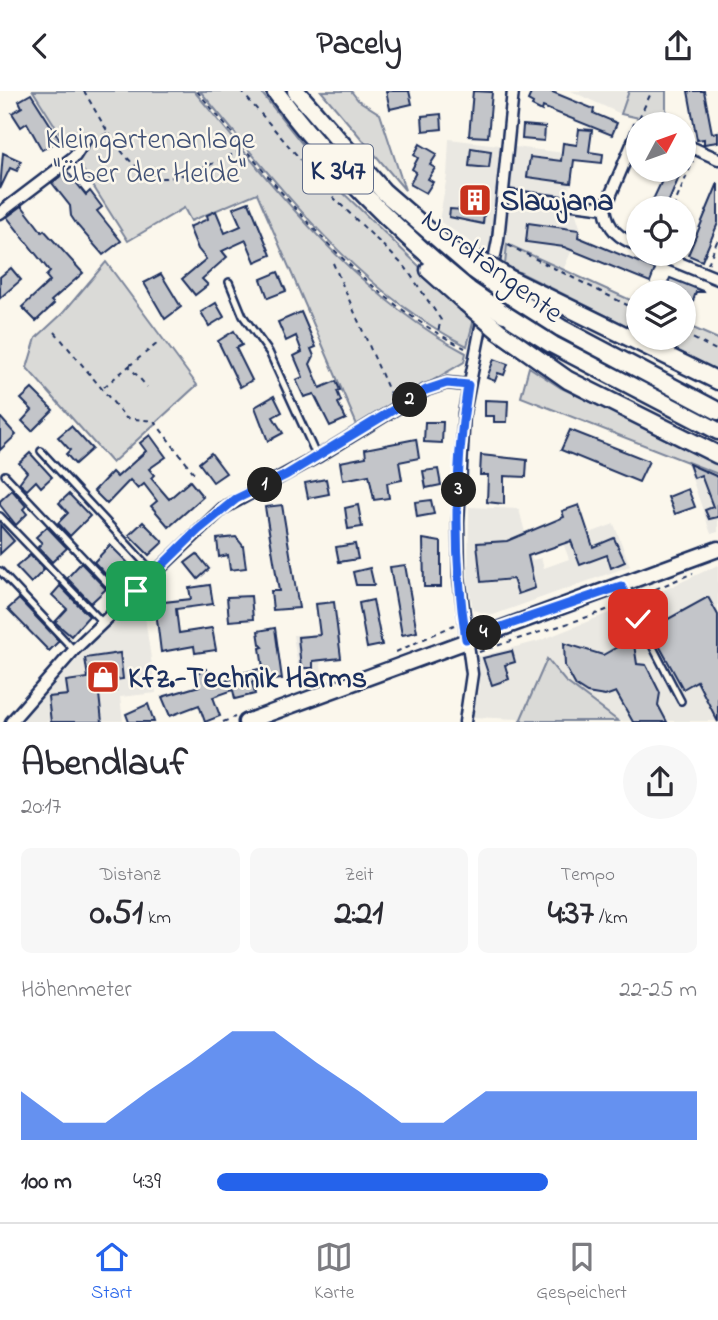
<!DOCTYPE html>
<html lang="de">
<meta charset="utf-8">
<style>
:root{--surface:#fff;--page:#f7f7f7;--text:#2b2b33;--muted:#7c7c81;--line:#e1e1e2;--accent:#2563eb}
body{margin:0;font-family:"Indie Flower",sans-serif;background:var(--page);color:var(--text);height:100vh;display:flex;flex-direction:column;font-size:26px;white-space:nowrap}
*{box-sizing:border-box;margin:0}
p{font-size:23px;color:var(--muted)}
.icon{flex:none;width:38px;height:38px;fill:none;stroke:currentColor;stroke-width:2;stroke-linecap:round;stroke-linejoin:round}
.map{position:relative;height:631px;overflow:hidden}
.side{display:flex;flex-direction:column;background:var(--surface);flex:1}
.side>*{flex:none}
.needle{width:46px;rotate:49deg}
.tools{position:absolute;left:626px;top:21px;display:grid;gap:14px}
.tools a{display:grid;place-items:center;width:70px;height:70px;border-radius:50%;background:var(--surface);box-shadow:0 2px 5px #0004;font-size:35px}
.pin{position:absolute;display:grid;place-items:center;width:60px;height:60px;color:#fff;margin:-30px;border-radius:14px;box-shadow:0 4px 10px #0006}
.km{position:absolute;width:35px;height:35px;margin:-18px;border-radius:50%;background:#222;color:#fff;font-size:19px;line-height:35px;text-align:center}
.round{display:grid;place-items:center;flex:none;width:74px;height:74px;border-radius:37px;background:var(--page)}
.headline{display:flex;align-items:center;justify-content:space-between;height:119px;padding:0 21px}
h1{font-size:38px;font-weight:700;line-height:52px}
.stats{display:grid;grid-template-columns:repeat(3,1fr);gap:10px;height:119px;padding:7px 21px}
.stats div{display:grid;align-content:center;border-radius:10px;background:var(--page);text-align:center}
.stats b{font-size:35px;font-weight:700}
.stats small{font-size:19px;font-weight:400}
.stats p{font-size:19px}
.chart{height:196px;padding:14px 21px}
.chart p{display:flex;justify-content:space-between}
.chart svg{width:100%;height:126px;margin-top:7px;fill:var(--accent);opacity:.7}
ul{padding:0 21px;list-style:none;font-size:23px}
li{display:grid;grid-template-columns:112px 84px 1fr;align-items:center;height:52px}
li i{height:18px;border-radius:9px;background:var(--accent)}
header{display:flex;justify-content:space-between;align-items:center;height:91px;padding:0 21px;background:var(--surface);font-size:32px;font-weight:700}
.dock{display:flex;justify-content:space-around;align-items:center;height:98px;border-top:2px solid var(--line);background:var(--surface);font-size:19px;color:var(--muted)}
.dock a{display:grid;justify-items:center;gap:4px}
.dock .current{color:var(--accent)}
.map>svg:first-child{display:block}
.built{fill:#eae8e2}
.green{fill:#dadad7;stroke:#7a849a;stroke-width:2}
.building{fill:#c3c5c9;stroke:#1b2f5e;stroke-width:2}
.lines{fill:none;stroke-linecap:round;stroke-linejoin:round}
.service-casing{stroke:#1b2f5e;stroke-width:10}
.minor-casing{stroke:#1b2f5e;stroke-width:15}
.secondary-casing{stroke:#1b2f5e;stroke-width:19}
.trunk-casing{stroke:#1b2f5e;stroke-width:21}
.path{stroke:#1b2f5e;stroke-width:2;stroke-dasharray:5 5;stroke-linecap:butt}
.service{stroke:#fbf7ec;stroke-width:5}
.minor{stroke:#fbf7ec;stroke-width:10}
.secondary{stroke:#fbf7ec;stroke-width:14}
.trunk{stroke:#fbf7ec;stroke-width:16}
.trunk-bridge-casing{stroke:#1b2f5e;stroke-width:21;stroke-linecap:butt}
.trunk-bridge{stroke:#fbf7ec;stroke-width:16}
.route-casing{stroke:#fff;stroke-width:14}
.route{stroke:#2563eb;stroke-width:9}
.labels{text-anchor:middle;stroke-width:5;stroke-linejoin:round;paint-order:stroke}
.shield{fill:#fbf7ec;stroke:#5e6b89;stroke-width:2}
.shield-label{font-size:28px;font-weight:bold;fill:#1b2f5e}
.park-label{font-size:30px;fill:#415176;stroke:#fbf7ec}
.poi-label{font-size:30px;font-weight:bold;fill:#1b2f5e;stroke:#fbf7ec;text-anchor:start}
.street-label{font-size:30px;fill:#1b2f5e;stroke:#fbf7ec}
</style>
<header><svg class="icon" aria-label="back" viewBox="0 0 24 24"><path d="M15 5l-7 7 7 7"/></svg>Pacely<svg class="icon" aria-label="share" viewBox="0 0 24 24"><path d="M12 15V3M7 8l5-5 5 5M5 13v7h14v-7"/></svg></header>
<div class="map">
<svg width="718" height="631" viewBox="0 0 718 631">
<rect width="100%" height="100%" fill="#fbf7ec"/>
<filter id="ink" filterUnits="userSpaceOnUse"><feTurbulence type="fractalNoise" baseFrequency=".0143" numOctaves="2"/><feDisplacementMap in="SourceGraphic" scale="14" xChannelSelector="R" yChannelSelector="G"/><feConvolveMatrix kernelMatrix="1 2 1 2 8 2 1 2 1" color-interpolation-filters="sRGB"/></filter>
<g filter="url(#ink)">
<!-- built -->
<g class="built">
<path d="M571,0H629L621,23Z"/>
<path d="M449,48L573,63L569,101L581,139L563,179L507,153L505,174L439,130L447,85Z"/>
<path d="M686,370L718,383V441L711,443Z"/>
<path d="M469,416L519,418L532,469L541,467L544,477L569,468L563,452L614,433L630,475L493,524L473,519L468,491Z"/>
<path d="M718,474V630H618L565,590L547,568L521,628L472,626L479,595L477,566L539,550L649,506Z"/>
<path d="M142,506L156,602L120,606L123,630L19,631L116,526Z"/>
<path d="M315,543L322,581L300,590L293,544Z"/>
</g>
<!-- green -->
<g class="green">
<path d="M33,0H194C275,96 352,202 466,262L464,271L357,334L257,102L191,130L184,117L128,150Z"/>
<path d="M200,0H260L335,94L474,228L467,255C356,200 278,93 200,0Z"/>
<path d="M321,0H351L358,9L380,23L405,99Z"/>
<path d="M629,0H666V33L621,23Z"/>
<path d="M507,153L639,213V241L505,174Z"/>
<path d="M106,171L197,294L112,372L27,277L36,247L63,222Z"/>
<path d="M684,233L718,248V280L651,247H684Z"/>
<path d="M529,276L561,297L718,371V383L521,306Z"/>
<path d="M547,568L565,590L618,630H520Z"/>
</g>
<!-- building -->
<g class="building">
<path d="M386,0H409L412,13L390,18Z"/>
<path d="M473,0L492,1L488,46L469,45Z"/>
<path d="M532,0H550L594,18L593,22L617,32L612,44L543,16L542,20L532,15L533,12L528,9Z"/>
<path d="M688,0H704L712,42L718,41V51L704,53V48L697,49Z"/>
<path d="M31,3L60,49L42,59L27,32L21,36L12,22L22,16L19,10Z"/>
<path d="M441,23L442,38L423,40L422,25Z"/>
<path d="M523,34L545,36L544,50L522,48Z"/>
<path d="M579,38L592,39L589,61L603,63L602,72L574,69L571,92L527,86L530,66L561,70L563,52L577,54Z"/>
<path d="M420,53L437,63L430,74L435,77L428,88L433,91L426,102L410,93L416,81L412,78L418,67L414,64Z"/>
<path d="M471,57L491,60L489,77L469,75Z"/>
<path d="M3,62L21,70L17,80L10,77L0,98Z"/>
<path d="M667,79H682L666,117H649Z"/>
<path d="M67,80L86,104L90,100L102,116L97,120L121,150L103,164L77,134L71,125L70,115L52,92Z"/>
<path d="M718,92V132L702,170L688,164Z"/>
<path d="M466,99L486,101L483,133L449,126L450,118L464,119Z"/>
<path d="M249,111L271,164L255,171L246,149L222,160L227,166L202,188L208,194L195,204L182,188L206,168L198,158L189,136L208,128L207,124L216,120L225,142L241,135L233,117Z"/>
<path d="M22,115L42,141L44,139L83,182L51,210L54,213L36,230L22,216L50,190L46,185L50,181L7,126Z"/>
<path d="M528,132L579,139L578,146L655,178L650,191L564,156L526,151Z"/>
<path d="M11,177L21,189L0,207V186Z"/>
<path d="M278,181L286,200L268,207L261,188Z"/>
<path d="M161,183L181,216L165,228L144,192Z"/>
<path d="M670,187L705,201H696L692,213L684,210V201H664Z"/>
<path d="M216,212L224,226L209,235L201,221Z"/>
<path d="M301,221L316,256L311,258L314,265L310,273L320,297L336,290L340,299L337,300L341,310L338,312L346,328L330,335L314,303L304,306L296,289L303,286L294,265L302,261L296,245L286,250L278,231Z"/>
<path d="M234,240L242,254L236,257L252,289L240,296L218,250Z"/>
<path d="M494,268L508,273L504,284L498,282L495,290L487,287Z"/>
<path d="M32,298L53,319L32,340L22,330L32,319L21,308Z"/>
<path d="M274,305L282,321L273,326L283,342L268,350L255,316Z"/>
<path d="M485,309L508,310L507,331H494V325H485Z"/>
<path d="M0,326L16,344L0,359Z"/>
<path d="M425,331H443L442,352L424,351Z"/>
<path d="M71,335L92,358L75,373L66,363L70,359L58,346Z"/>
<path d="M570,339L649,370L639,391L561,359Z"/>
<path d="M150,344L166,366L149,378L154,384L151,387L169,408L190,390L203,406L169,436L151,415L157,410L144,393L138,398L130,389L107,413L94,400L112,381L117,386L146,360L140,352Z"/>
<path d="M416,348L419,367L399,371L402,389L387,392L389,407L374,409L369,384L343,389L340,371L366,366L365,358Z"/>
<path d="M30,362L52,386L41,396L36,390L27,399L19,392L27,381L19,372Z"/>
<path d="M211,362L226,382L213,391L199,372Z"/>
<path d="M481,364L527,369L526,386L504,385V413L487,411L488,384H480Z"/>
<path d="M689,373L718,386V426L709,428L705,419L713,416L701,384L694,387Z"/>
<path d="M438,378L441,394L426,397L423,380Z"/>
<path d="M326,388L329,403L308,407L305,392Z"/>
<path d="M688,398L695,416L675,423L668,406Z"/>
<path d="M12,399L26,415L23,418L27,423L16,434L0,414V410Z"/>
<path d="M69,403L90,425L70,445L58,432L68,422L59,412Z"/>
<path d="M431,409L434,423L417,426L415,411Z"/>
<path d="M282,414L299,517L273,519L271,500H279L265,416Z"/>
<path d="M358,414L362,436L348,438L345,417Z"/>
<path d="M579,414L593,456L614,447L625,471L611,477L607,464L580,474L571,450L528,465L535,497L518,503L513,488L481,491L477,452L507,450L564,426L562,420Z"/>
<path d="M143,431L163,451L149,464L129,444Z"/>
<path d="M0,434L14,450L0,463Z"/>
<path d="M47,436L67,457L52,471L38,456L42,452L36,446Z"/>
<path d="M236,446L243,455L246,477L230,479L228,464L219,466L217,448Z"/>
<path d="M423,448L441,451V496H424Z"/>
<path d="M355,453L358,468L339,471L336,456Z"/>
<path d="M110,454L129,473L112,490L94,471Z"/>
<path d="M197,463L209,478L198,488L185,472Z"/>
<path d="M30,464L44,479L31,492L16,476Z"/>
<path d="M81,472L106,498L91,512L67,487Z"/>
<path d="M405,474L417,541L402,544L390,476Z"/>
<path d="M370,477L374,494H356L353,481Z"/>
<path d="M210,494L213,513L176,518L179,542L212,537L216,559L195,562L194,555L161,561L155,512L191,508L189,497Z"/>
<path d="M60,495L89,525L71,545L55,531L67,518L52,504Z"/>
<path d="M251,505L253,528L229,530L227,506Z"/>
<path d="M708,506L718,524V631L697,590L683,598L650,538Z"/>
<path d="M19,508L59,550L49,560L8,518Z"/>
<path d="M373,509L382,554L367,557L359,512Z"/>
<path d="M334,511L341,567L313,570V577H301L298,546L320,544L316,513Z"/>
<path d="M275,537L282,588L252,591L255,603L235,608L233,599L213,606L220,625L205,631L199,614L170,625L162,606L199,595L194,583L206,578L212,595L231,588L230,585L263,577L260,557L263,556L260,553L258,540Z"/>
<path d="M633,547L637,573L646,574L660,602L658,614L667,631H633L616,601L605,605L587,602L576,595L565,575L564,552L603,564Z"/>
<path d="M512,560L515,571L505,574L509,588L492,594L483,567Z"/>
<path d="M120,562L123,588L115,589L116,600L99,603L102,631H51L48,606L68,604L66,590L88,587L85,567Z"/>
<path d="M148,613L154,631H129L126,623Z"/>
</g>
<g class="lines">
<defs>
<g id="service">
<path d="M229,191L243,225L269,261L317,366"/>
<path d="M41,360L154,482"/>
<path d="M5,384L125,511"/>
<path d="M0,425L102,531"/>
<path d="M0,480L74,559"/>
<path d="M621,495L681,610"/>
</g>
<g id="minor">
<path d="M684,53L718,68"/>
<path d="M503,104L605,117C608,139 619,147 639,155"/>
<path d="M605,117L639,37"/>
<path d="M0,122L75,65L85,49"/>
<path d="M657,163L718,188"/>
<path d="M11,631L74,559L222,418L317,366L426,299L447,292L468,294"/>
<path d="M465,631L472,583L459,486L458,432L464,322L498,149L513,0"/>
</g>
<path id="secondary" d="M246,631L718,458"/>
<g id="trunk">
<path d="M275,0C331,76 396,139 469,199"/>
<path d="M296,0L383,100L474,179"/>
<path d="M429,179L466,212"/>
<path d="M512,189L718,290"/>
<path d="M509,204L561,237L718,320"/>
<path d="M504,223L553,254L718,340"/>
<path d="M500,241L568,289L718,364"/>
</g>
</defs>
<!-- service casing -->
<use href="#service" class="service-casing"/>
<!-- minor casing -->
<use href="#minor" class="minor-casing"/>
<!-- secondary casing -->
<use href="#secondary" class="secondary-casing"/>
<!-- trunk casing -->
<use href="#trunk" class="trunk-casing"/>
<!-- path -->
<g class="path">
<path d="M84,0C101,28 129,90 167,87C193,84 221,68 245,58"/>
<path d="M197,0C276,93 353,202 465,257"/>
<path d="M241,0L334,107L406,177L441,229L437,244"/>
<path d="M639,27L652,0"/>
<path d="M94,49L108,42"/>
<path d="M673,117L693,70"/>
<path d="M508,154L639,220"/>
<path d="M333,172L392,307"/>
<path d="M708,173L718,148"/>
<path d="M55,241L126,327L154,330L194,382"/>
<path d="M684,243L718,260"/>
<path d="M129,275L158,252"/>
<path d="M104,296L129,275L147,296"/>
<path d="M637,506L693,482"/>
<path d="M476,527L487,528"/>
<path d="M396,561L454,534"/>
<path d="M479,561C526,544 573,533 619,514"/>
<path d="M223,631L235,626"/>
</g>
<!-- service -->
<use href="#service" class="service"/>
<!-- minor -->
<use href="#minor" class="minor"/>
<!-- secondary -->
<use href="#secondary" class="secondary"/>
<!-- trunk -->
<use href="#trunk" class="trunk"/>
<defs>
<g id="trunk-bridge">
<path d="M476,167L512,189"/>
<path d="M474,179L509,204"/>
<path d="M469,199L504,223"/>
<path d="M466,212L500,241"/>
</g>
</defs>
<!-- trunk-bridge casing -->
<use href="#trunk-bridge" class="trunk-bridge-casing"/>
<!-- trunk-bridge -->
<use href="#trunk-bridge" class="trunk-bridge"/>
</g>
</g>
<g class="lines" filter="url(#ink)">
<defs>
<path id="route" d="M136,500L198,439L236,408L286,384L426,299L447,292L468,294C455,376 453,465 466,548L621,495L638,528"/>
</defs>
<!-- route casing -->
<use href="#route" class="route-casing"/>
<!-- route -->
<use href="#route" class="route"/>
</g>
<!-- icons -->
<defs>
<symbol id="building-square" viewBox="-11 -11 22 22"><rect x="-9" y="-9" width="18" height="18" rx="4" fill="#c8321e" stroke="#fbf7ec"/><path d="M-4-6H4V6H1V3H-1V6H-4ZM-2.5-4.3h1.7v1.8h-1.7ZM.8-4.3h1.7v1.8H.8ZM-2.5-1h1.7V.8h-1.7ZM.8-1h1.7V.8H.8Z" fill="#fff"/></symbol>
<symbol id="shop-square" viewBox="-11 -11 22 22"><rect x="-9" y="-9" width="18" height="18" rx="4" fill="#c8321e" stroke="#fbf7ec"/><path d="M-5-2.5h2.3a2.7 3.5 0 0 1 5.4 0H5L5.5 6h-11ZM-1.5-2.5h3a1.5 2.3 0 0 0-3 0Z" fill="#fff"/></symbol>
</defs>
<g fill-rule="evenodd">
<use href="#building-square" x="456" y="90" width="38" height="38"/>
<use href="#shop-square" x="84" y="567" width="38" height="38"/>
</g>
<g class="labels">
<!-- shield labels -->
<rect class="shield" x="303" y="53.5" width="70" height="49" rx="5"/>
<g class="shield-label">
<text x="338" y="88">K 347</text>
</g>
<!-- park labels -->
<g class="park-label">
<text x="150" y="57">Kleingartenanlage<tspan x="150" dy="34">"Über der Heide"</tspan></text>
</g>
<!-- poi labels -->
<g class="poi-label">
<text x="500" y="119">Slawjana</text>
<text x="128" y="596">Kfz.-Technik Harms</text>
</g>
<!-- street labels -->
<g class="street-label">
<text transform="translate(493 174) rotate(37)" y="10">Nordtangente</text>
</g>
</g>
</svg>
<div class="tools">
<a><svg class="needle" viewBox="-14 -14 28 28"><path d="M0-13l5 13h-10z" fill="#e53935"/><path d="M0 13l5-13h-10z" fill="#7c7c81"/></svg></a>
<a><svg class="icon" aria-label="locate" viewBox="0 0 24 24"><circle cx="12" cy="12" r="6"/><path d="M12 2v4M12 18v4M2 12h4M18 12h4"/></svg></a>
<a><svg class="icon" aria-label="layers" viewBox="0 0 24 24"><path d="M12 4l9 5-9 5-9-5zM3 14l9 5 9-5"/></svg></a>
</div>
<div class="pin" style="left:136px;top:500px;background:#1e9e55"><svg class="icon" aria-label="arrive" viewBox="0 0 24 24"><path d="M6 21V4h12l-3 4 3 4H6"/></svg></div>
<div class="pin" style="left:638px;top:528px;background:#d93025"><svg class="icon" aria-label="check" viewBox="0 0 24 24"><path d="M5 12l5 5 9-10"/></svg></div>
<b class="km" style="left:265px;top:394px">1</b>
<b class="km" style="left:410px;top:309px">2</b>
<b class="km" style="left:459px;top:399px">3</b>
<b class="km" style="left:484px;top:542px">4</b>
</div>
<section class="side">
<div class="headline"><div><h1>Abendlauf</h1><p>20:17</p></div><a class="round"><svg class="icon" aria-label="share" viewBox="0 0 24 24"><path d="M12 15V3M7 8l5-5 5 5M5 13v7h14v-7"/></svg></a></div>
<div class="stats">
<div><p>Distanz</p><b>0.51<small> km</small></b></div>
<div><p>Zeit</p><b>2:21</b></div>
<div><p>Tempo</p><b>4:37<small> /km</small></b></div>
</div>
<div class="chart"><p><span>Höhenmeter</span>22–25 m</p>
<svg viewBox="0 0 160 44" preserveAspectRatio="none"><path d="M0 44V27L10 38L20 38L30 27L40 17L50 6L60 6L70 17L80 27L90 38L100 38L110 27L120 27L130 27L140 27L150 27L160 27V44z"/></svg>
</div>
<ul>
<li><b>100 m</b>4:39<i style="width:69%"></i></li>
</ul>
</section>
<nav class="dock">
<a class="current"><svg class="icon" aria-label="home" viewBox="0 0 24 24"><path d="M3 11l9-7 9 7M6 9v11h12V9"/></svg>Start</a>
<a><svg class="icon" aria-label="map" viewBox="0 0 24 24"><path d="M3 6l6-2 6 2 6-2v14l-6 2-6-2-6 2zM9 4v14M15 6v14"/></svg>Karte</a>
<a><svg class="icon" aria-label="saved" viewBox="0 0 24 24"><path d="M7 4h10v16l-5-4-5 4z"/></svg>Gespeichert</a>
</nav>
